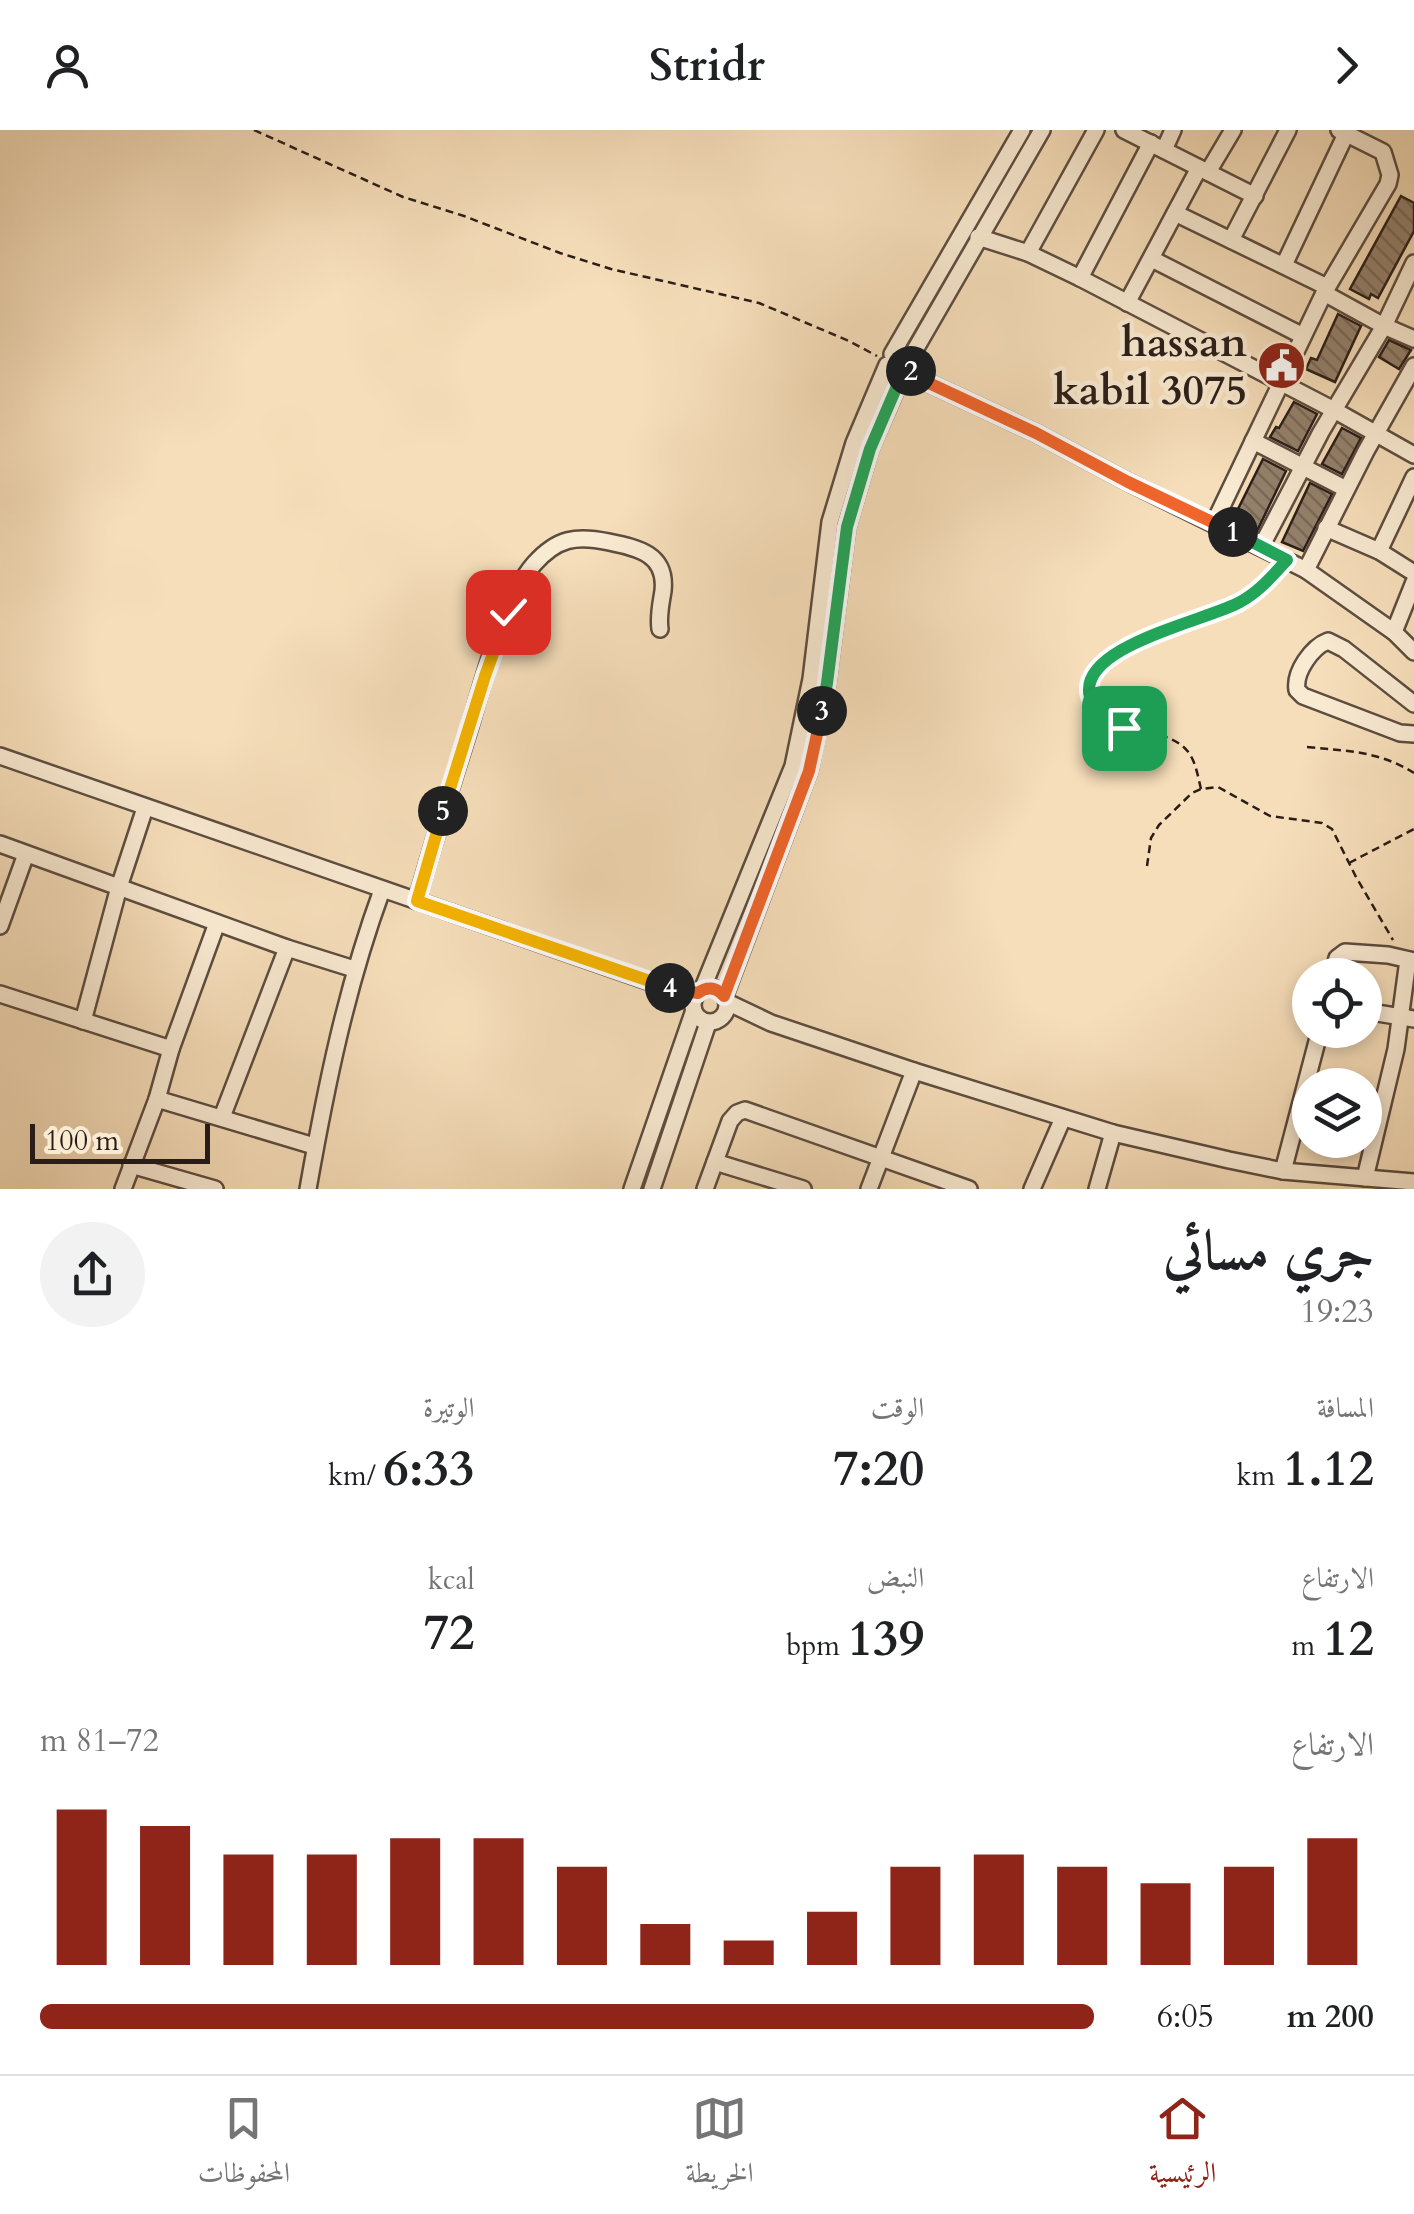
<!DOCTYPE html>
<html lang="ar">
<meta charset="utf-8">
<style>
:root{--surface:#fff;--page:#f2f2f2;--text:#202124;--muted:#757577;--line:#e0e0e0;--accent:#8f2418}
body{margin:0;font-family:Cardo,Amiri,serif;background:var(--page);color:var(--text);direction:rtl;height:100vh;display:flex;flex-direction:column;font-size:38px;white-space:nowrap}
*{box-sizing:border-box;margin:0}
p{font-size:32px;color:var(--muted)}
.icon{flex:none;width:55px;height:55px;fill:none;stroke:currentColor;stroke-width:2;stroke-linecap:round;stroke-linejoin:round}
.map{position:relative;height:1059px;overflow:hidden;direction:ltr}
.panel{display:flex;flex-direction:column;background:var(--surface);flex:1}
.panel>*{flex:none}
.tools{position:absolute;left:1292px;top:828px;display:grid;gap:20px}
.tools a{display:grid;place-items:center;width:90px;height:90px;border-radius:50%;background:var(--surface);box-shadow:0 5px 15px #0003;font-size:50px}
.scale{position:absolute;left:30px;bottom:25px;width:180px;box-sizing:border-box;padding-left:10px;border:5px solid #2a1d18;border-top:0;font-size:28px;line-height:35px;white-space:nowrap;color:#2a1d18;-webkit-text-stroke:8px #f9ead2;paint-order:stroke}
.pin{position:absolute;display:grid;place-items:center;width:85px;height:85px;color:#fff;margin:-42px;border-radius:20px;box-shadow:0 5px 15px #0006}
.km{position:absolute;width:50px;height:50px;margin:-25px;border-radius:50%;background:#222;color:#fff;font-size:28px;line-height:50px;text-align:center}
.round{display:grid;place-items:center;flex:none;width:105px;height:105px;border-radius:52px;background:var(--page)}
.overview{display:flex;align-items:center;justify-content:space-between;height:170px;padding:0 40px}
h1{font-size:55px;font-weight:600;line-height:75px}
.stats{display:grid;grid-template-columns:repeat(3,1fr);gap:15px;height:170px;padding:10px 40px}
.stats div{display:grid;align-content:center}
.stats b{font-size:50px;font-weight:600}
.stats small{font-size:28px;font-weight:400}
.stats p{font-size:28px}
.chart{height:280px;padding:20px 40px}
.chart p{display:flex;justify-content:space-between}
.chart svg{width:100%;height:180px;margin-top:10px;stroke:var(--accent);stroke-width:6}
ul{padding:0 40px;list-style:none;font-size:32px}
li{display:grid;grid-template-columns:160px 120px 1fr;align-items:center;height:75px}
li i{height:25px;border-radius:12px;background:var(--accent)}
header{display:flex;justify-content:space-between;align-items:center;height:130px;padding:0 40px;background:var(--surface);font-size:45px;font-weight:600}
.dock{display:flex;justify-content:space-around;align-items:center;height:140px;border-top:2px solid var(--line);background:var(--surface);font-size:28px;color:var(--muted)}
.dock a{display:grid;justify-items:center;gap:5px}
.dock .current{color:var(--accent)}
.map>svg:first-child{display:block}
.building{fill:url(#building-back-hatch);stroke:#2a1d18;stroke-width:2.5}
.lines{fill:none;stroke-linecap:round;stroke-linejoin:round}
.minor-casing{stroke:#5d4d40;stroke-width:20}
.path{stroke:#2a1d18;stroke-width:2.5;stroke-dasharray:8 5;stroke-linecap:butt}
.minor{stroke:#f9ead2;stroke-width:15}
.split-1-casing{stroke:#fff;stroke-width:20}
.split-2-casing{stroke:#fff;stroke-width:20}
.split-3-casing{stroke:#fff;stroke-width:20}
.split-4-casing{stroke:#fff;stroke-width:20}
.split-5-casing{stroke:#fff;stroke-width:20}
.split-6-casing{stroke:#fff;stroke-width:20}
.split-1{stroke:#22a559;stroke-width:12}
.split-2{stroke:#f0652b;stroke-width:12}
.split-3{stroke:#22a559;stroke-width:12}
.split-4{stroke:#f0652b;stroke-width:12}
.split-5{stroke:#f5b400;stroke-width:12}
.split-6{stroke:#f5b400;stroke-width:12}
.labels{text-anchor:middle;stroke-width:9;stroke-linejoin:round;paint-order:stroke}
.poi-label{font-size:42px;font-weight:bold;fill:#2a1d18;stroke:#f9ead2;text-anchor:end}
</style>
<header><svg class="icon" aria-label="forward" viewBox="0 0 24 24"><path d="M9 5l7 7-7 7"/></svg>Stridr<svg class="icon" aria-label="person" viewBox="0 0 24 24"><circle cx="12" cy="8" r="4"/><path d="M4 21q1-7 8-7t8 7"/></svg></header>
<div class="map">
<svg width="1414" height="1059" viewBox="0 0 1414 1059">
<defs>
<pattern id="building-back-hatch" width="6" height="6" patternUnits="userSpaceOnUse" patternTransform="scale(2.5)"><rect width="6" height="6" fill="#94816c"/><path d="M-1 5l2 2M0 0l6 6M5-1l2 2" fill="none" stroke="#796958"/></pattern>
</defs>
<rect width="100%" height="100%" fill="#f6deba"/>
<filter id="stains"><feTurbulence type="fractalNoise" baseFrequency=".002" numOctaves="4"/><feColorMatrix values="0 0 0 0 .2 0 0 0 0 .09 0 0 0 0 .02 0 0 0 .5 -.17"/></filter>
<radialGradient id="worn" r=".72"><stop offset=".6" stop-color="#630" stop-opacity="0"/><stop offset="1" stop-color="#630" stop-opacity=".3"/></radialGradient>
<!-- building -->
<g class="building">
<path d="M1401,66L1414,73V101L1378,168L1371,164L1369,169L1350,159Z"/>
<path d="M1338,184L1361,196L1335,252L1306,239L1311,228L1317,230Z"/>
<path d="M1389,210L1411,220L1399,239L1379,227Z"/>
<path d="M1294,272L1317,284L1298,321L1270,307L1276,297L1279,298Z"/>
<path d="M1342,298L1361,308L1342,344L1322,334Z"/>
<path d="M1263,329L1286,341L1257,401L1233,389Z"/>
<path d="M1310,353L1332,364L1303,421L1282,412Z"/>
</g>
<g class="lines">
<defs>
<g id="minor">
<path d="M1124,0L1255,66"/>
<path d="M1164,20L1173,0"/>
<path d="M1208,42L1233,0"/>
<path d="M1175,83L1327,157"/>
<path d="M978,107L1028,123L1080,148L1334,280L1414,325"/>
<path d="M1231,110L1288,0"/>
<path d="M1028,123L1096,0"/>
<path d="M1152,129L1303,206"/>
<path d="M1284,135L1346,4"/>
<path d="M1080,148L1151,13"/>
<path d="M1324,163L1384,196L1414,209"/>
<path d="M1127,173L1199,38"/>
<path d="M892,224L1022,0"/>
<path d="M908,232L1042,0"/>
<path d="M906,239L931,254L1036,303L1128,352L1306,440L1394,502L1414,522"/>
<path d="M1253,311L1346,359"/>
<path d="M1214,393L1324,163L1388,54L1390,45L1383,22L1339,0"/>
<path d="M1326,398L1379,421L1414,443"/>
<path d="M1261,417L1321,302L1384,196L1414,133"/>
<path d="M1379,421L1414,347"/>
<path d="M1306,440L1366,321L1414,236"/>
<path d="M1394,502L1414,452"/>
<path d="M1414,574L1344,519L1328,511C1312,517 1294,542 1297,560L1303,566L1400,603L1414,604"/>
<path d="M0,626L662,856L698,863"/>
<path d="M0,714L287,818L354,839"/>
<path d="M417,771C433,712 452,654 470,596C483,552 504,468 534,434C557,408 576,405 609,412C638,418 667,424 663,461C661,474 658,486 660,499"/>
<path d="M0,796L26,724"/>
<path d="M1333,845L1337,828L1345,822L1388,825L1414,831"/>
<circle cx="710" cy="875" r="17"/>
<path d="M702,860L793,636L811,549L830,392L854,313L887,235"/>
<path d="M0,864L171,919"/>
<path d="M725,865L809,641L827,553L847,397L870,319L903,243"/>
<path d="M727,872L771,893L914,941L1113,1003L1229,1030L1283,1041L1414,1052"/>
<path d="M1365,881L1414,889"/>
<path d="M83,891L119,757L145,678"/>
<path d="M157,969L314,1016"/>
<path d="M222,987L287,818"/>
<path d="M715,1032L803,1059"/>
<path d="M131,1035L215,1059"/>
<path d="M1283,1041L1320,900"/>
<path d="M1365,1048L1396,919L1408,830"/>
<path d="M123,1059L157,969L171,919L217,793"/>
<path d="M308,1059C326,957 346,858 382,760"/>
<path d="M632,1059L693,883"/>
<path d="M652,1059L708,893"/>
<path d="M705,1059L730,991L737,983L745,980L969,1059"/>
<path d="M869,1059L914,941"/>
<path d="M1032,1059L1063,988"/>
<path d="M1097,1059L1113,1003"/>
</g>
</defs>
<!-- minor casing -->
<use href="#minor" class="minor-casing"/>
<!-- path -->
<g class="path">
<path d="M254,0L403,67L464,86L560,123L611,139L759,173L849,211L877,226"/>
<path d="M1307,617C1347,621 1379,621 1414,643"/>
<path d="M1201,659C1198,647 1196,633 1189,623C1166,591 1106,612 1091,570C1073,517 1208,490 1241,472C1254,464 1265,453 1276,442"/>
<path d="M1349,733L1414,699"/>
<path d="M1147,736L1151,708L1159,695L1192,663L1201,659L1218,657L1270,686L1322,693L1332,699L1356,747L1393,810"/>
</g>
<!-- minor -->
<use href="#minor" class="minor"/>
</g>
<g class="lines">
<defs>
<path id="split-1" d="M1124,598C1110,593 1094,582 1090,567C1076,516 1209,490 1240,472C1259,462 1273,445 1287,430L1233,402"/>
<path id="split-2" d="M911,241L931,254L1036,303L1128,352L1233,402"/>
<path id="split-3" d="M822,581L827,553L847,397L870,319L903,242L906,239L911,241"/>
<path id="split-4" d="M670,858L698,863C707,856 716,857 724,866L809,641L822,581"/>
<path id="split-5" d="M443,681L417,771L670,858"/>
<path id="split-6" d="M443,681L485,546L508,482"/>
</defs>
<!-- split-1 casing -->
<use href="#split-1" class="split-1-casing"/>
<!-- split-2 casing -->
<use href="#split-2" class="split-2-casing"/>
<!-- split-3 casing -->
<use href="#split-3" class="split-3-casing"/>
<!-- split-4 casing -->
<use href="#split-4" class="split-4-casing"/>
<!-- split-5 casing -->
<use href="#split-5" class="split-5-casing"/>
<!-- split-6 casing -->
<use href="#split-6" class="split-6-casing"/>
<!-- split-1 -->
<use href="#split-1" class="split-1"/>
<!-- split-2 -->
<use href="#split-2" class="split-2"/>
<!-- split-3 -->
<use href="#split-3" class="split-3"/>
<!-- split-4 -->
<use href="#split-4" class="split-4"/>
<!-- split-5 -->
<use href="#split-5" class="split-5"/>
<!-- split-6 -->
<use href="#split-6" class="split-6"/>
</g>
<!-- icons -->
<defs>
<symbol id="civic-disc" viewBox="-11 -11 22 22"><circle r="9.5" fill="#8f2418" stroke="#f9ead2"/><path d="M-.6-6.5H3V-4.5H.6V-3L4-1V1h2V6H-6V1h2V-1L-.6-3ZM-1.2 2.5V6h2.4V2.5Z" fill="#fff"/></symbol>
</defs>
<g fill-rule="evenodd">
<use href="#civic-disc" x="1254" y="208" width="55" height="55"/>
</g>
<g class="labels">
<!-- poi labels -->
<g class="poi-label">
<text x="1247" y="226">hassan<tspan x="1247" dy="48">kabil 3075</tspan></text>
</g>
</g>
<rect width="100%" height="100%" filter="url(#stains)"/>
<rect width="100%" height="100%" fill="url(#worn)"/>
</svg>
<div class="tools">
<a><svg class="icon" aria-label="locate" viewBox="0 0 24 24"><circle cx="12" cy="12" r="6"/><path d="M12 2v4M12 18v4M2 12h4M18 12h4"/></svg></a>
<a><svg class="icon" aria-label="layers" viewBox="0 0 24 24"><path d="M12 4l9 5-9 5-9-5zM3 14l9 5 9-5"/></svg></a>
</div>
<div class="scale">100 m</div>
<div class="pin" style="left:1124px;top:598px;background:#1e9e55"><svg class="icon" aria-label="arrive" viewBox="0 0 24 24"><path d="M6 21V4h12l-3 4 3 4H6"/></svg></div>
<div class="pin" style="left:508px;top:482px;background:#d93025"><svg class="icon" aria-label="check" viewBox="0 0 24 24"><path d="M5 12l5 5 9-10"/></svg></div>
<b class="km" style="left:1233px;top:402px">1</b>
<b class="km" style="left:911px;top:241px">2</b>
<b class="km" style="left:822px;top:581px">3</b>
<b class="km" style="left:670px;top:858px">4</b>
<b class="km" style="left:443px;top:681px">5</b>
</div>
<section class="panel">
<div class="overview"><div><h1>جري مسائي</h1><p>19:23</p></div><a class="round"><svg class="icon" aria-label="share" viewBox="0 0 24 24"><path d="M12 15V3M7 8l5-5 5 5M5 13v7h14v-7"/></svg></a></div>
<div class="stats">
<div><p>المسافة</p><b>1.12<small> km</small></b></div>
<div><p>الوقت</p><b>7:20</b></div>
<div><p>الوتيرة</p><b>6:33<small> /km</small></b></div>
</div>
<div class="stats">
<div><p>الارتفاع</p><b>12<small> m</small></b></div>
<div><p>النبض</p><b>139<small> bpm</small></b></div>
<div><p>kcal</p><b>72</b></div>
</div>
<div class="chart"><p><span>الارتفاع</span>72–81 m</p>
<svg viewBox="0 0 160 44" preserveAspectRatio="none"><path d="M5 44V6M15 44V10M25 44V17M35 44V17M45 44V13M55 44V13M65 44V20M75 44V34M85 44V38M95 44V31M105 44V20M115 44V17M125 44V20M135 44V24M145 44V20M155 44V13"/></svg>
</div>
<ul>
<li><b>200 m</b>6:05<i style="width:100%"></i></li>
</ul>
</section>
<nav class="dock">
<a class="current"><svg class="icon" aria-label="home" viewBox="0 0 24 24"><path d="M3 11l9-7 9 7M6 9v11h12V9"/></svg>الرئيسية</a>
<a><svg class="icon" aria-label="map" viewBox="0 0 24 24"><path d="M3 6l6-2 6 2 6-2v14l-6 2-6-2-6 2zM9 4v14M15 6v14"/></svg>الخريطة</a>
<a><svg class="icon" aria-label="saved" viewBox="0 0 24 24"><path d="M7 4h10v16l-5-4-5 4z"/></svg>المحفوظات</a>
</nav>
